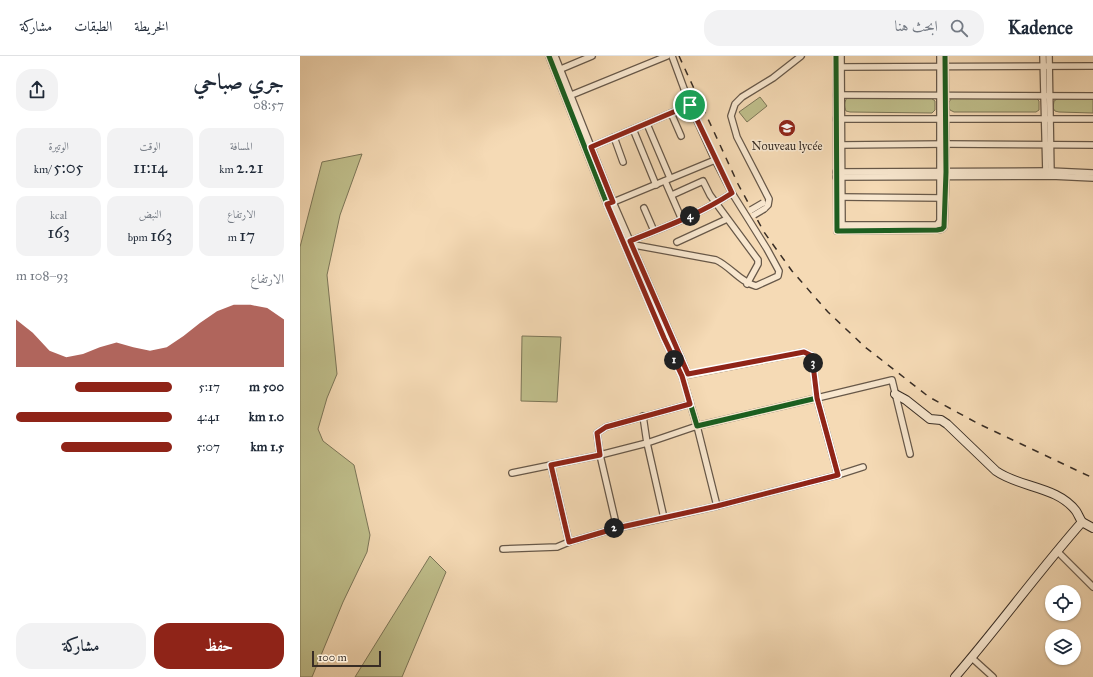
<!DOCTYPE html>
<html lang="ar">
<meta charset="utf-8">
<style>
:root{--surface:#fff;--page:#f2f2f3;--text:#1f2937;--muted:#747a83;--line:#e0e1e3;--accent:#8f2418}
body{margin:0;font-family:"IM FELL Great Primer",Amiri,serif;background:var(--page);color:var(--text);direction:rtl;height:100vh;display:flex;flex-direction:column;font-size:15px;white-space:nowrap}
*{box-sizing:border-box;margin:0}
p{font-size:13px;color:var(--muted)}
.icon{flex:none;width:22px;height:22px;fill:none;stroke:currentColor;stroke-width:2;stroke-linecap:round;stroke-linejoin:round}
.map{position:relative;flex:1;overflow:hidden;direction:ltr}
.sheet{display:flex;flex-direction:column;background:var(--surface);width:300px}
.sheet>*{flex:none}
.tools{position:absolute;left:745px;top:529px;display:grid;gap:8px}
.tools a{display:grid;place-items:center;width:36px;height:36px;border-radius:50%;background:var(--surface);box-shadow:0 1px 3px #0004;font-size:20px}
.scale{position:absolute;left:12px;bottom:10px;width:69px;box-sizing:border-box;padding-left:4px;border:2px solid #382d25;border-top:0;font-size:11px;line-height:14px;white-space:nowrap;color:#382d25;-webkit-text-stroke:3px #f8e7cf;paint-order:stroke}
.pin{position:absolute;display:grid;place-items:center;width:34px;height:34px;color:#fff;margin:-17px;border:2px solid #fff;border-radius:50%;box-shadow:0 1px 4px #0007}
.km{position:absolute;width:20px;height:20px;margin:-10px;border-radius:50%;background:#222;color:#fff;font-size:11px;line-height:20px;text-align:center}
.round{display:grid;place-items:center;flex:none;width:42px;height:42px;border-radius:16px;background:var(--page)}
.summary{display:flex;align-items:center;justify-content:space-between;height:68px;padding:0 16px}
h1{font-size:22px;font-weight:600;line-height:30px}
.stats{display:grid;grid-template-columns:repeat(3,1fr);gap:6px;height:68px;padding:4px 16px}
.stats div{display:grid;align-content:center;border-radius:10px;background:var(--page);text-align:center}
.stats b{font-size:17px;font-weight:600}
.stats small{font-size:11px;font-weight:400}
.stats p{font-size:11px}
.chart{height:112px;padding:8px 16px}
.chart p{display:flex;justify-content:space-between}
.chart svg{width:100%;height:72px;margin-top:4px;fill:var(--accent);opacity:.7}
.primary-button{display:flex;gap:8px;margin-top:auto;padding:8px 16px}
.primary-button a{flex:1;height:46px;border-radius:16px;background:var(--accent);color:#fff;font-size:16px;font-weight:600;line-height:46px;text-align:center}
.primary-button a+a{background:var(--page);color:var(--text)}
ul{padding:0 16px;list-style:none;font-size:13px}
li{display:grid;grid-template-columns:64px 48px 1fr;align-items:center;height:30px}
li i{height:10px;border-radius:5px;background:var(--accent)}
header{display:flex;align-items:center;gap:24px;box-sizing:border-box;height:56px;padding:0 20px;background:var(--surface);border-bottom:1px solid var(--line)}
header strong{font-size:19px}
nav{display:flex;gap:22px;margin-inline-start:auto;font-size:14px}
.search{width:280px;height:36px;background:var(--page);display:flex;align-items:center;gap:10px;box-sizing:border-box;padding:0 14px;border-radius:16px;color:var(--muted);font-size:15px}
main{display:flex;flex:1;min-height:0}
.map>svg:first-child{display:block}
.green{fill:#bfbe8b;stroke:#7c7658}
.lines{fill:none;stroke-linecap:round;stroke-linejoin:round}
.street-casing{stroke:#675849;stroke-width:8}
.secondary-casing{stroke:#382d25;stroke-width:10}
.street{stroke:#f8e7cf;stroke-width:5.5}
.secondary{stroke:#f8e7cf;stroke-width:8}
.rail{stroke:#382d25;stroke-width:1.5;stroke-dasharray:7 7;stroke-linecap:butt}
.street-bridge-casing{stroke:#675849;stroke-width:8;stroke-linecap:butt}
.street-bridge{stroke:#f8e7cf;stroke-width:5.5}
.cycleway-casing{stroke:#f8e7cf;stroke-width:8}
.cycleway{stroke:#1b5e20;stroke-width:5}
.route-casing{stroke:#fff;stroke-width:8}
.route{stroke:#8f2418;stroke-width:5}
.labels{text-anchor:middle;stroke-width:3;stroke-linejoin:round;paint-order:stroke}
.poi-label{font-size:12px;fill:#382d25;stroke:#f8e7cf}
</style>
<header>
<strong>Kadence</strong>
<div class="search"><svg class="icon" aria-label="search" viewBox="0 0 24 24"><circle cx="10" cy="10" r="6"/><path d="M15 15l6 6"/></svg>ابحث هنا</div>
<nav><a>الخريطة</a><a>الطبقات</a><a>مشاركة</a></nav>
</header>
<main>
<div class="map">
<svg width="793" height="621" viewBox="0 0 793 621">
<rect width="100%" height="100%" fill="#f5dab5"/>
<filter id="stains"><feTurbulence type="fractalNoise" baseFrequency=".005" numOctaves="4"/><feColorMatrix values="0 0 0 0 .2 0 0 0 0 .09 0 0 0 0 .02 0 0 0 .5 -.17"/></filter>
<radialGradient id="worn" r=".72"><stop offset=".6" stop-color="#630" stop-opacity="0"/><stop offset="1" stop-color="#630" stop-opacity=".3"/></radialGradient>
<!-- green -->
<g class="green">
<path d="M460,41L467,50L447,66L439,56Z"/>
<path d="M735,41L739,45V54L736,56H654L650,54C648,50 648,46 652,42Z"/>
<path d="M547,42H631L635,45V54L632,57L550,56L546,55C544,50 544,46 547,42Z"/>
<path d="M759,42H793V57L759,56L755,55L753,52L754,45Z"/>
<path d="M62,98L40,159L27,219L37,318L27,342L18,373L23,385L54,409L70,479L67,496L43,546L12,621H0V191L22,106Z"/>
<path d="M222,280L261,281L257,346L221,345Z"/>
<path d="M130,500L146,516L102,621H55Z"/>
</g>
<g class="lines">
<defs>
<g id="street">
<path d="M249,0L307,148L364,282L382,320L397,370L517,342L512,300L504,296L382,320"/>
<path d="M255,0L313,146L388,318"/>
<path d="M536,0L537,175L637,174L642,173L644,171L646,116L645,0"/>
<path d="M541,0L542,173"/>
<path d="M743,0L746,118"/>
<path d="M749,0L751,118"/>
<path d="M542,11L793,10"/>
<path d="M261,13L292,0"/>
<path d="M536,39L793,40"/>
<path d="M269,40L367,0"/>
<path d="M371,57L381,80"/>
<path d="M536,63H793"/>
<path d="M347,68L370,122"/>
<path d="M333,73L356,129"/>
<path d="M314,81L323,106"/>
<path d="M541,89L646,88L793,89"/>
<path d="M291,91L390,49"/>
<path d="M536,116L750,115L793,117"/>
<path d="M536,121L751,120L793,122"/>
<path d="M365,125L382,164"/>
<path d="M372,139L403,125L410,139L458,204V208L447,228"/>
<path d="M541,141L643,142"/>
<path d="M311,147L415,104L390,49L372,0"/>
<path d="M344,152L354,175"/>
<path d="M464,153L468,149L469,143L437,81L431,60L435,48L442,41L473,22L501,0"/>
<path d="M542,169H637L640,165V0"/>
<path d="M330,185C365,171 400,158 432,137L415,104"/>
<path d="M377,186L427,163"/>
<path d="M329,188L416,204C431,211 440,226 456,230L478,220L479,215L467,193L432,137"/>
<path d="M397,370L417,450L364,462L347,387Z"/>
<path d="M251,409L269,486L317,472L364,462"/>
<path d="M212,417L300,399L347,387L343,360"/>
<path d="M538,419L563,411"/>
<path d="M417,450L538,419L517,342L592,324L610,398"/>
<path d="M317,472L300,399L297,377L306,371L390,348"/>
<path d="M203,493L257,491L269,486"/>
<path d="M757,495L793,531"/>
<path d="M672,602L693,621"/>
</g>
<g id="secondary">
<path d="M595,338L606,344L630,363L641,364L647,368L696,415C720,432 757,430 776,455C778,458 780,463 782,466"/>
<path d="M655,621C699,570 738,516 782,466L793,472"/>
</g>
</defs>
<!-- street casing -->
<use href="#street" class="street-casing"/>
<!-- secondary casing -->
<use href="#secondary" class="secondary-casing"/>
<!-- street -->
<use href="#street" class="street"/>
<!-- secondary -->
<use href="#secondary" class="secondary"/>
<!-- rail -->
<path class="rail" d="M379,0L438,128L464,176L492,215L528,256L565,291L629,341L679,368L793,422"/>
<defs>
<g id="street-bridge">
<path d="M451,154L463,147"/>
<path d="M454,159L464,153"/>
</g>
</defs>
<!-- street-bridge casing -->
<use href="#street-bridge" class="street-bridge-casing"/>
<!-- street-bridge -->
<use href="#street-bridge" class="street-bridge"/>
<defs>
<g id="cycleway">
<path d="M249,0L307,148L364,282L382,320L397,370L517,342L512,300L504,296L382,320"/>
<path d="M536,0L537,175L637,174L642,173L644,171L646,116L645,0"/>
</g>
</defs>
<!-- cycleway casing -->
<use href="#cycleway" class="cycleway-casing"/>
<!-- cycleway -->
<use href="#cycleway" class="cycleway"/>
</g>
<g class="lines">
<defs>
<path id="route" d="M390,49L432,137C400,158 365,171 330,185L388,318L504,296L512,300L517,342L538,419L417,450L317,472L269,486L251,409L300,399L297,377L306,371L390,348L382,320L364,282L307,148L313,146L291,91Z"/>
</defs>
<!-- route casing -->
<use href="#route" class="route-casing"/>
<!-- route -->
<use href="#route" class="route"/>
</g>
<!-- icons -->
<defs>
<symbol id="school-disc" viewBox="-11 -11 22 22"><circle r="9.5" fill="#8f2418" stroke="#f8e7cf"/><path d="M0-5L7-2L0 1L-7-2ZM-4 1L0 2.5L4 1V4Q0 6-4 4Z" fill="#fff"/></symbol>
</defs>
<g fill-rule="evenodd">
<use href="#school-disc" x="477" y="62" width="20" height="20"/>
</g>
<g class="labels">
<!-- poi labels -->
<g class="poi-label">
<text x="487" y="94">Nouveau lycée</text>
</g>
</g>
<rect width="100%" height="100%" filter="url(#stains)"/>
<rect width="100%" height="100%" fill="url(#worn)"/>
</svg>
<div class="tools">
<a><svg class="icon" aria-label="locate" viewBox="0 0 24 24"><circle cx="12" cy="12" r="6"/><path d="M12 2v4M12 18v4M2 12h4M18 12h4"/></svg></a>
<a><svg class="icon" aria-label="layers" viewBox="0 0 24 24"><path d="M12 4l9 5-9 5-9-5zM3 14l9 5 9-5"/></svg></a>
</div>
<div class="scale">100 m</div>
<div class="pin" style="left:390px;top:49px;background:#1e9e55"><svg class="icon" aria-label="arrive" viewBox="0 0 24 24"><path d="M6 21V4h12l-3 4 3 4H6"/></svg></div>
<b class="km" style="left:374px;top:304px">1</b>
<b class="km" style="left:314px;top:472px">2</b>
<b class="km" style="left:513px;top:307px">3</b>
<b class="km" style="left:390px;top:160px">4</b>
</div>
<section class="sheet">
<div class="summary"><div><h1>جري صباحي</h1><p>08:57</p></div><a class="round"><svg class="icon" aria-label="share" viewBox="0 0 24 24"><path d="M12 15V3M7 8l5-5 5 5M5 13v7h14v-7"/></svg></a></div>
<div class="stats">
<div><p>المسافة</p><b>2.21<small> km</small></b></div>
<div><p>الوقت</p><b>11:14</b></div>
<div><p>الوتيرة</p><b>5:05<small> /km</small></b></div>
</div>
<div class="stats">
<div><p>الارتفاع</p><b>17<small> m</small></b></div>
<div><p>النبض</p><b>163<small> bpm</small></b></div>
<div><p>kcal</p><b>163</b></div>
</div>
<div class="chart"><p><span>الارتفاع</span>93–108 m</p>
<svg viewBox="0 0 160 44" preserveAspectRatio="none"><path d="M0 44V15L10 23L20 34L30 38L40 36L50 32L60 29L70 32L80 34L90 32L100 25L110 17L120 10L130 6L140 6L150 8L160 15V44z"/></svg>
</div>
<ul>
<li><b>500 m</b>5:17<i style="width:62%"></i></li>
<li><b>1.0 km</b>4:41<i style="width:100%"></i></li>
<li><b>1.5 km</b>5:07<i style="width:71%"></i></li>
</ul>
<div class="primary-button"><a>حفظ</a><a>مشاركة</a></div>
</section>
</main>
